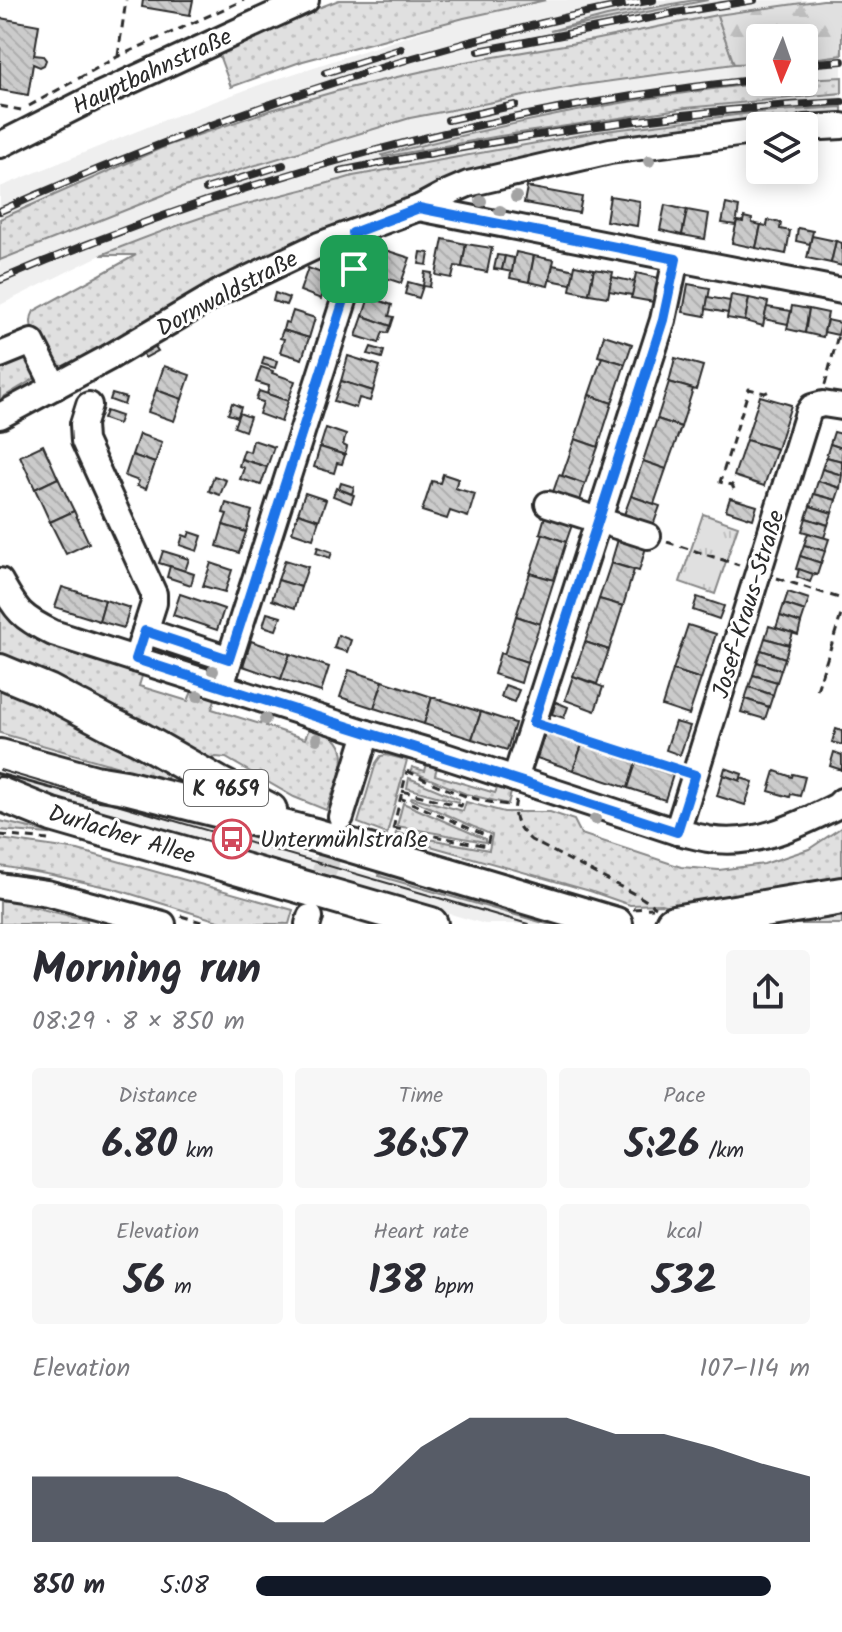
<!DOCTYPE html>
<meta charset="utf-8">
<style>
:root{--surface:#fff;--page:#f7f7f7;--text:#2b2b33;--muted:#7c7c81;--accent:#111827}
body{margin:0;font-family:Kalam,sans-serif;background:var(--page);color:var(--text);height:100vh;display:flex;flex-direction:column;font-size:30px;white-space:nowrap}
*{box-sizing:border-box;margin:0}
p{font-size:26px;color:var(--muted)}
.icon{flex:none;width:44px;height:44px;fill:none;stroke:currentColor;stroke-width:2;stroke-linecap:round;stroke-linejoin:round}
.map{position:relative;height:924px;overflow:hidden}
.sheet{display:flex;flex-direction:column;background:var(--surface);flex:1}
.sheet>*{flex:none}
.needle{width:52px;rotate:182deg}
.fabs{position:absolute;left:746px;top:24px;display:grid;gap:16px}
.fabs a{display:grid;place-items:center;width:72px;height:72px;border-radius:8px;background:var(--surface);box-shadow:0 4px 20px #0003;font-size:40px}
.pin{position:absolute;display:grid;place-items:center;width:68px;height:68px;color:#fff;margin:-34px;border-radius:16px;box-shadow:0 4px 12px #0006}
.round{display:grid;place-items:center;flex:none;width:84px;height:84px;border-radius:8px;background:var(--page)}
.headline{display:flex;align-items:center;justify-content:space-between;height:136px;padding:0 32px}
h1{font-size:44px;font-weight:800;line-height:60px}
.figures{display:grid;grid-template-columns:repeat(3,1fr);gap:12px;height:136px;padding:8px 32px}
.figures div{display:grid;align-content:center;border-radius:8px;background:var(--page);text-align:center}
.figures b{font-size:40px;font-weight:800}
.figures small{font-size:22px;font-weight:400}
.figures p{font-size:22px}
.chart{height:224px;padding:16px 32px}
.chart p{display:flex;justify-content:space-between}
.chart svg{width:100%;height:144px;margin-top:8px;fill:var(--accent);opacity:.7}
ul{padding:0 32px;list-style:none;font-size:26px}
li{display:grid;grid-template-columns:128px 96px 1fr;align-items:center;height:60px}
li i{height:20px;border-radius:10px;background:var(--accent)}
.map>svg:first-child{display:block}
.built{fill:#efefef}
.grass{fill:url(#grass-dots);stroke:#868686;stroke-width:2}
.forest{fill:url(#forest-firs);stroke:#868686;stroke-width:2}
.park{fill:url(#park-tufts);stroke:#868686;stroke-width:2}
.building{fill:url(#building-back-hatch);stroke:#2b2b2b;stroke-width:2}
.lines{fill:none;stroke-linecap:round;stroke-linejoin:round}
.minor-tunnel{stroke:#d5d5d5;stroke-width:24;stroke-dasharray:24 12;stroke-linecap:butt}
.minor-casing{stroke:#2b2b2b;stroke-width:30}
.major-casing{stroke:#2b2b2b;stroke-width:38}
.highway-casing{stroke:#2b2b2b;stroke-width:42}
.path{stroke:#2b2b2b;stroke-width:3;stroke-dasharray:8 6;stroke-linecap:butt}
.minor{stroke:#fff;stroke-width:24}
.major{stroke:#fff;stroke-width:32}
.highway{stroke:#fff;stroke-width:36}
.tram{stroke:#2b2b2b;stroke-width:2}
.rail-casing{stroke:#2b2b2b;stroke-width:8}
.rail{stroke:#fff;stroke-width:5;stroke-dasharray:15;stroke-linecap:butt}
.tree{fill:#a3a3a3}
.route-casing{stroke:#fff;stroke-width:16}
.route{stroke:#1a73e8;stroke-width:10}
.labels{text-anchor:middle;stroke-width:6;stroke-linejoin:round;paint-order:stroke}
.shield{fill:#fff;stroke:#6b6b6b;stroke-width:2}
.shield-label{font-size:22px;font-weight:bold;fill:#2b2b2b}
.street-label{font-size:24px;fill:#2b2b2b;stroke:#fff}
.poi-label{font-size:24px;fill:#2b2b2b;stroke:#fff;text-anchor:start}
</style>
<div class="map">
<svg width="842" height="924" viewBox="0 0 842 924">
<defs>
<pattern id="grass-dots" width="8" height="8" patternUnits="userSpaceOnUse" patternTransform="scale(2)"><rect width="8" height="8" fill="#e0e0e0"/><path d="M2 2h.1M6 6h.1" fill="none" stroke="#c0c0c0" stroke-width="1.8" stroke-linecap="round"/></pattern>
<pattern id="forest-firs" width="22" height="20" patternUnits="userSpaceOnUse" patternTransform="scale(2)"><rect width="22" height="20" fill="#e0e0e0"/><path d="M5 1l3.5 6h-7zM16 11l3.5 6h-7z" fill="#c0c0c0"/></pattern>
<pattern id="park-tufts" width="24" height="20" patternUnits="userSpaceOnUse" patternTransform="scale(2)"><rect width="24" height="20" fill="#e0e0e0"/><path d="M3 7l-1-3M5 7V3M7 7l1-3M15 17l-1-3M17 17v-4M19 17l1-3" fill="none" stroke="#c0c0c0"/></pattern>
<pattern id="building-back-hatch" width="6" height="6" patternUnits="userSpaceOnUse" patternTransform="scale(2)"><rect width="6" height="6" fill="#cbcbcb"/><path d="M-1 5l2 2M0 0l6 6M5-1l2 2" fill="none" stroke="#aeaeae"/></pattern>
</defs>
<rect width="100%" height="100%" fill="#fff"/>
<filter id="ink" filterUnits="userSpaceOnUse"><feTurbulence type="fractalNoise" baseFrequency=".0125" numOctaves="2"/><feDisplacementMap in="SourceGraphic" scale="16" xChannelSelector="R" yChannelSelector="G"/><feConvolveMatrix kernelMatrix="1 2 1 2 8 2 1 2 1" color-interpolation-filters="sRGB"/></filter>
<g filter="url(#ink)">
<!-- built -->
<g class="built">
<path d="M546,0H694L607,16L577,25L708,0H823L717,15L593,40L459,63L344,89L271,110L166,146L0,219V187L167,119L262,84L464,18Z"/>
<path d="M842,55V77L804,79V60Z"/>
<path d="M760,63V82H772L624,102L553,115L459,136L383,157L686,108L842,93V107L760,112L597,132L290,192L219,211L159,231L101,255L0,305V260L181,188L410,118L576,86L734,64Z"/>
<path d="M0,765L379,876L547,924H485L0,784Z"/>
</g>
<!-- grass -->
<g class="grass">
<path d="M339,0H546L464,18L303,61L231,87L216,47Z"/>
<path d="M694,0H708L550,31L607,16Z"/>
<path d="M717,15L734,64L576,86L410,118L181,188L0,260V219L166,146L271,110L344,89L459,63L593,40Z"/>
<path d="M842,77V93L686,108L500,136L383,157L382,155C475,132 569,110 664,96C711,89 757,82 804,82V79Z"/>
<path d="M842,107V122L773,126L710,125L699,127L678,135L529,162L67,368L57,365L33,331C30,324 30,318 34,311L136,255H101C141,239 181,223 222,211C266,198 310,189 353,176L597,132L760,112Z"/>
<path d="M26,353L37,377L0,399V360Z"/>
<path d="M0,604L20,629L35,637L143,673L139,686L188,701L193,689L216,696L212,709L260,724L264,712L269,714L266,726L305,739L310,726C362,741 340,773 326,810L294,797L226,758L216,757L202,762C138,720 73,682 0,657Z"/>
<path d="M0,683L54,706L170,774L166,779L157,778L0,733Z"/>
<path d="M387,755L407,760L387,834L358,823L376,763L381,756Z"/>
<path d="M428,760L438,763L435,775L495,793L500,782L512,789L508,804L466,794L411,771L412,767L425,771Z"/>
<path d="M409,778L459,799L458,802L407,788Z"/>
<path d="M412,797L463,811L466,802L504,812H550L574,820L581,834L681,867L719,870L764,864L809,849L842,827V883L680,909L661,904L630,905L590,891L395,836L396,833L489,850L492,835L411,799Z"/>
<path d="M403,803L485,839V842L397,826Z"/>
<path d="M0,821L47,832L49,834L0,830Z"/>
<path d="M0,839L78,850L293,910L289,924H228L115,889L52,875L0,866Z"/>
<path d="M381,868L565,924H547L379,876Z"/>
<path d="M0,894L16,896L20,904L87,920V923L93,924H0Z"/>
<path d="M842,905V924H725Z"/>
</g>
<!-- forest -->
<path class="forest" d="M823,0H842V55L804,60V38H760V63L734,64L717,15Z"/>
<!-- park -->
<path class="park" d="M703,514L738,526L715,594L680,582Z"/>
<!-- building -->
<g class="building">
<path d="M143,0H193L190,15L142,7Z"/>
<path d="M0,18L39,25L34,55L43,56L46,60L44,65L40,67L33,64L28,95L0,90Z"/>
<path d="M527,187L582,197L579,213L524,203Z"/>
<path d="M610,196L640,201L637,226L606,221Z"/>
<path d="M726,204L739,207L736,225L722,223Z"/>
<path d="M665,205L687,210L682,235L660,230Z"/>
<path d="M687,210L709,214L705,239L682,235Z"/>
<path d="M744,217L752,219V223L761,225L756,248L732,243L737,221L743,222Z"/>
<path d="M768,220L781,223L780,229L790,231L786,254L756,248L761,225L767,226Z"/>
<path d="M798,228L813,231L810,244L796,241Z"/>
<path d="M812,236L836,241L831,263L807,258Z"/>
<path d="M443,239L466,244L462,267L455,266L452,278L436,275Z"/>
<path d="M836,241L842,243V266L831,263Z"/>
<path d="M466,244L492,248L487,272L462,267Z"/>
<path d="M382,249L410,258L401,283L374,274Z"/>
<path d="M421,252L429,253L427,265L419,264Z"/>
<path d="M516,252L534,256L529,282L510,278Z"/>
<path d="M497,255L505,256L502,270L494,269Z"/>
<path d="M505,256L514,258L512,272L502,270Z"/>
<path d="M534,256L554,260L548,286L529,282Z"/>
<path d="M553,265L575,270L571,284L550,280Z"/>
<path d="M575,265L594,269L589,294L570,290Z"/>
<path d="M308,268L329,276L321,299L300,291Z"/>
<path d="M594,269L613,272L608,297L589,294Z"/>
<path d="M425,272L432,273L430,287L423,286Z"/>
<path d="M636,273L659,278L654,302L631,298Z"/>
<path d="M612,277L635,282L632,295L609,291Z"/>
<path d="M408,282L423,286L419,298L405,294Z"/>
<path d="M688,284L710,288L705,316L683,312Z"/>
<path d="M275,293L289,298L286,305L273,301Z"/>
<path d="M731,295L749,298L745,321L727,318Z"/>
<path d="M369,297L392,305L389,316L394,317L391,326L363,316Z"/>
<path d="M708,297L730,301L728,313L706,309Z"/>
<path d="M749,298L768,302L763,326L745,321Z"/>
<path d="M792,306L809,309L805,333L787,329Z"/>
<path d="M767,307L791,311L788,324L764,319Z"/>
<path d="M809,309L828,313L823,337L805,333Z"/>
<path d="M293,311L315,318L309,338L283,330L285,322L289,323Z"/>
<path d="M363,316L391,326L388,333L383,332L379,343L356,336Z"/>
<path d="M827,320L841,323L838,335L824,332Z"/>
<path d="M283,330L309,338L302,359L280,352L284,339L280,338Z"/>
<path d="M604,335L632,344L625,364L598,356Z"/>
<path d="M154,345L158,351L145,358L142,352Z"/>
<path d="M371,347L384,351L382,358L368,354Z"/>
<path d="M348,356L380,366L373,391L341,381Z"/>
<path d="M264,357L277,361L275,368L262,364Z"/>
<path d="M602,357L625,364L612,403L589,395Z"/>
<path d="M675,358L703,366L696,390L669,382Z"/>
<path d="M164,366L190,375L182,399L156,390Z"/>
<path d="M261,367L273,371L272,373L295,381L288,401L267,394L269,386L256,382Z"/>
<path d="M341,381L373,391L370,401L359,398L356,408L334,401Z"/>
<path d="M669,382L693,389L681,427L657,419Z"/>
<path d="M156,390L182,399L174,421L148,412Z"/>
<path d="M259,391L288,401L281,422L259,414L263,402L256,400Z"/>
<path d="M112,394L126,398L124,405L110,400Z"/>
<path d="M589,395L612,403L598,447L575,439Z"/>
<path d="M760,396L791,405L777,449L746,440Z"/>
<path d="M232,403L241,407L238,417L228,414Z"/>
<path d="M106,411L121,416L118,424L103,419Z"/>
<path d="M239,413L250,417L245,431L234,427Z"/>
<path d="M657,419L681,427L666,469L643,461Z"/>
<path d="M326,428L346,435L343,445L347,447L345,455L320,447Z"/>
<path d="M834,432L842,434V448L830,444Z"/>
<path d="M139,434L162,442L155,463L132,455Z"/>
<path d="M575,439L598,447L585,484L562,476Z"/>
<path d="M253,440L274,447L267,467L241,459L244,450L250,452Z"/>
<path d="M746,440L777,449L764,486L734,476Z"/>
<path d="M830,444L842,448V461L826,457Z"/>
<path d="M43,445L58,478L35,489L20,456Z"/>
<path d="M320,447L345,455L342,464L337,463L334,473L314,467Z"/>
<path d="M132,455L155,463L146,489L137,486L139,481L125,476Z"/>
<path d="M826,457L842,461V475L822,469Z"/>
<path d="M241,459L267,467L261,485L240,479L244,468L239,466Z"/>
<path d="M643,461L666,469L654,504L631,496Z"/>
<path d="M822,469L842,475L840,488L818,481Z"/>
<path d="M443,474L458,479L455,488L475,494L468,517L450,511L447,519L422,511L432,481L440,483Z"/>
<path d="M559,475L585,484L579,504L552,495Z"/>
<path d="M214,476L226,480L220,495L209,491Z"/>
<path d="M58,478L74,511L50,522L35,489Z"/>
<path d="M818,481L840,488L836,500L814,494Z"/>
<path d="M341,483L354,487L352,494L339,489Z"/>
<path d="M336,488L354,495L351,503L333,496Z"/>
<path d="M305,493L326,500L319,520L298,513Z"/>
<path d="M814,494L836,500L832,513L810,506Z"/>
<path d="M631,496L660,506L651,531L622,520Z"/>
<path d="M730,498L757,506L753,519L726,510Z"/>
<path d="M226,503L252,511L246,532L223,525L227,514L223,513Z"/>
<path d="M810,506L832,513L828,525L806,518Z"/>
<path d="M74,511L89,543L66,554L50,522Z"/>
<path d="M298,513L319,520L313,539L292,532Z"/>
<path d="M546,513L573,522L566,542L540,533Z"/>
<path d="M806,518L828,525L824,538L802,531Z"/>
<path d="M223,525L246,532L239,553L217,546Z"/>
<path d="M190,532L202,536L197,551L180,545L183,535L188,537Z"/>
<path d="M808,533L829,539L825,551L804,545Z"/>
<path d="M543,534L566,542L554,580L530,573Z"/>
<path d="M619,536L647,544L639,571L611,563Z"/>
<path d="M804,545L825,551L821,563L800,556Z"/>
<path d="M318,547L332,552L330,558L316,553Z"/>
<path d="M163,551L189,559L185,571L159,563Z"/>
<path d="M800,556L821,563L817,575L796,569Z"/>
<path d="M285,560L308,567L301,587L278,580Z"/>
<path d="M211,563L232,570L225,592L203,586Z"/>
<path d="M611,563L634,570L623,606L599,599Z"/>
<path d="M170,566L194,574L191,585L167,577Z"/>
<path d="M799,569L813,574L810,582L797,577Z"/>
<path d="M530,573L554,580L540,624L516,616Z"/>
<path d="M278,580L301,587L295,608L272,600Z"/>
<path d="M62,587L105,600L99,621L55,607Z"/>
<path d="M788,592L809,599L805,611L784,604Z"/>
<path d="M180,594L224,609L217,630L173,615Z"/>
<path d="M697,597L724,606L719,619L693,610Z"/>
<path d="M599,599L623,606L609,650L585,642Z"/>
<path d="M105,600L130,608L124,628L99,621Z"/>
<path d="M784,604L805,611L801,623L780,616Z"/>
<path d="M267,613L281,617L276,630L263,626Z"/>
<path d="M516,616L540,624L527,662L504,655Z"/>
<path d="M780,616L801,623L798,635L776,628Z"/>
<path d="M688,625L716,634L701,679L673,670Z"/>
<path d="M769,626L793,633L789,645L765,638Z"/>
<path d="M338,635L351,640L347,652L334,648Z"/>
<path d="M765,638L789,645L785,658L761,650Z"/>
<path d="M251,641L290,654L281,679L243,666Z"/>
<path d="M585,642L609,650L597,684L573,676Z"/>
<path d="M761,650L785,658L781,670L757,662Z"/>
<path d="M500,653L527,662L521,683L494,674Z"/>
<path d="M290,654L329,667L321,692L281,679Z"/>
<path d="M757,662L781,670L777,682L753,675Z"/>
<path d="M349,670L383,681L374,708L340,697Z"/>
<path d="M673,670L701,679L689,715L662,706Z"/>
<path d="M753,675L777,682L773,695L749,687Z"/>
<path d="M573,676L603,687L595,711L565,700Z"/>
<path d="M383,681L432,697L424,724L374,708Z"/>
<path d="M505,685L519,690L514,702L501,697Z"/>
<path d="M749,687L773,695L769,707L745,699Z"/>
<path d="M432,697L481,712L472,739L424,724Z"/>
<path d="M745,699L769,707L765,719L741,712Z"/>
<path d="M556,702L568,707L564,718L552,714Z"/>
<path d="M481,712L515,723L507,750L472,739Z"/>
<path d="M675,722L690,726L680,755L666,750Z"/>
<path d="M836,729L842,731V745L832,742Z"/>
<path d="M545,733L582,745L573,770L537,758Z"/>
<path d="M582,745L636,763L628,788L573,770Z"/>
<path d="M834,752L842,755V770L830,766Z"/>
<path d="M636,763L673,775L665,800L628,788Z"/>
<path d="M725,768L742,774L740,781L723,775Z"/>
<path d="M775,771L792,777L793,774L805,777L800,796L791,794L790,797L769,791Z"/>
<path d="M723,775L740,781L741,778L753,782L745,805L717,796Z"/>
</g>
<g class="lines">
<!-- minor-tunnel -->
<path class="minor-tunnel" d="M313,907L338,827"/>
<defs>
<g id="minor">
<path d="M804,128L842,126"/>
<path d="M0,145L93,98L306,0"/>
<path d="M419,208L842,291"/>
<path d="M0,355L32,342L55,387"/>
<path d="M89,405L83,424L84,441L154,594V603L136,659"/>
<path d="M0,416L108,358L222,291L319,245L419,208L447,193L468,184L610,151L760,131"/>
<path d="M548,504L648,536"/>
<path d="M0,581C17,611 20,617 53,633L367,733L445,756L677,832C687,834 698,837 708,839C754,847 797,826 837,806L842,801"/>
<path d="M145,631L229,659"/>
<path d="M221,686L354,269C357,256 357,247 353,233"/>
<path d="M515,779L663,320L676,259"/>
<path d="M341,817L367,733"/>
<path d="M677,832L808,413L812,407L823,404L842,407"/>
<path d="M0,886L47,893L163,924"/>
<path d="M308,924L310,917"/>
</g>
<g id="major">
<path d="M0,671L48,691L114,726L139,738L218,783L270,810"/>
<path d="M0,756L95,782L125,787L315,835L616,924"/>
<path d="M0,794L52,815L431,924"/>
</g>
<path id="highway" d="M674,924L842,896"/>
</defs>
<!-- minor casing -->
<use href="#minor" class="minor-casing"/>
<!-- major casing -->
<use href="#major" class="major-casing"/>
<!-- highway casing -->
<use href="#highway" class="highway-casing"/>
<!-- path -->
<g class="path">
<path d="M118,56L126,0"/>
<path d="M0,106L21,110"/>
<path d="M29,106L117,57L244,0"/>
<path d="M841,323L842,319"/>
<path d="M825,385L838,335"/>
<path d="M734,489L732,485L720,482L749,389L765,393L773,389"/>
<path d="M667,542L739,565"/>
<path d="M777,578L842,599"/>
<path d="M817,690L842,612"/>
<path d="M552,729L674,769"/>
<path d="M407,771C441,787 474,803 512,805"/>
<path d="M402,791L461,806L464,797"/>
<path d="M516,800C511,818 518,828 531,840L642,898L656,907"/>
<path d="M393,828L487,846L489,837L400,798"/>
<path d="M393,829L407,771"/>
<path d="M0,835L48,840"/>
<path d="M633,909L653,908"/>
<path d="M181,916L208,924"/>
</g>
<!-- minor -->
<use href="#minor" class="minor"/>
<!-- major -->
<use href="#major" class="major"/>
<!-- highway -->
<use href="#highway" class="highway"/>
<!-- tram -->
<path class="tram" d="M0,770L528,924"/>
<defs>
<g id="rail">
<path d="M479,51L675,13L754,0"/>
<path d="M804,64L842,61"/>
<path d="M325,73L401,49"/>
<path d="M448,120L515,105"/>
<path d="M340,171C505,138 674,110 842,102"/>
<path d="M206,189L283,165"/>
<path d="M0,211C152,144 308,86 469,42C530,26 591,10 653,0"/>
<path d="M0,280C241,176 499,107 760,79"/>
</g>
</defs>
<!-- rail casing -->
<use href="#rail" class="rail-casing"/>
<!-- rail -->
<use href="#rail" class="rail"/>
</g>
<!-- trees -->
<g class="tree">
<circle cx="649" cy="161" r="6"/>
<circle cx="516" cy="197" r="6"/>
<circle cx="481" cy="201" r="6"/>
<circle cx="500" cy="211" r="6"/>
<circle cx="213" cy="671" r="6"/>
<circle cx="198" cy="696" r="6"/>
<circle cx="265" cy="719" r="6"/>
<circle cx="317" cy="739" r="6"/>
<circle cx="595" cy="819" r="6"/>
</g>
</g>
<g class="lines" filter="url(#ink)">
<defs>
<path id="route" d="M419,208L676,259L663,320L533,723L695,775L677,832C497,772 316,718 136,659L145,631L229,659L354,269C357,256 357,247 353,233Z"/>
</defs>
<!-- route casing -->
<use href="#route" class="route-casing"/>
<!-- route -->
<use href="#route" class="route"/>
</g>
<!-- icons -->
<defs>
<symbol id="bus-ring" viewBox="-11 -11 22 22"><circle r="9.5" fill="#fff" stroke="#d1495b" stroke-width="1.5"/><path d="M-5-6H5V4H4V6H2V4H-2V6H-4V4H-5ZM-3.5-4V0h7V-4ZM-3.5 1.2v1.5H-2V1.2ZM2 1.2v1.5H3.5V1.2Z" fill="#d1495b"/></symbol>
</defs>
<g fill-rule="evenodd">
<use href="#bus-ring" x="210" y="817" width="44" height="44"/>
</g>
<g class="labels">
<!-- shield labels -->
<rect class="shield" x="184" y="770" width="84" height="36" rx="6"/>
<g class="shield-label">
<text x="226" y="796">K 9659</text>
</g>
<!-- street labels -->
<g class="street-label">
<text transform="translate(152 71) rotate(-25)" y="8">Hauptbahnstraße</text>
<text transform="translate(227 293) rotate(-28)" y="8">Dornwaldstraße</text>
<text transform="translate(748 604) rotate(-73)" y="8">Josef-Kraus-Straße</text>
<text transform="translate(122 834) rotate(17)" y="8">Durlacher Allee</text>
</g>
<!-- poi labels -->
<g class="poi-label">
<text x="260" y="847">Untermühlstraße</text>
</g>
</g>
</svg>
<div class="fabs">
<a><svg class="needle" viewBox="-14 -14 28 28"><path d="M0-13l5 13h-10z" fill="#e53935"/><path d="M0 13l5-13h-10z" fill="#7c7c81"/></svg></a>
<a><svg class="icon" aria-label="layers" viewBox="0 0 24 24"><path d="M12 4l9 5-9 5-9-5zM3 14l9 5 9-5"/></svg></a>
</div>
<div class="pin" style="left:354px;top:269px;background:#1e9e55"><svg class="icon" aria-label="arrive" viewBox="0 0 24 24"><path d="M6 21V4h12l-3 4 3 4H6"/></svg></div>
</div>
<section class="sheet">
<div class="headline"><div><h1>Morning run</h1><p>08:29 · 8 × 850 m</p></div><a class="round"><svg class="icon" aria-label="share" viewBox="0 0 24 24"><path d="M12 15V3M7 8l5-5 5 5M5 13v7h14v-7"/></svg></a></div>
<div class="figures">
<div><p>Distance</p><b>6.80<small> km</small></b></div>
<div><p>Time</p><b>36:57</b></div>
<div><p>Pace</p><b>5:26<small> /km</small></b></div>
</div>
<div class="figures">
<div><p>Elevation</p><b>56<small> m</small></b></div>
<div><p>Heart rate</p><b>138<small> bpm</small></b></div>
<div><p>kcal</p><b>532</b></div>
</div>
<div class="chart"><p><span>Elevation</span>107–114 m</p>
<svg viewBox="0 0 160 44" preserveAspectRatio="none"><path d="M0 44V24L10 24L20 24L30 24L40 29L50 38L60 38L70 29L80 15L90 6L100 6L110 6L120 11L130 11L140 15L150 20L160 24V44z"/></svg>
</div>
<ul>
<li><b>850 m</b>5:08<i style="width:93%"></i></li>
</ul>
</section>
